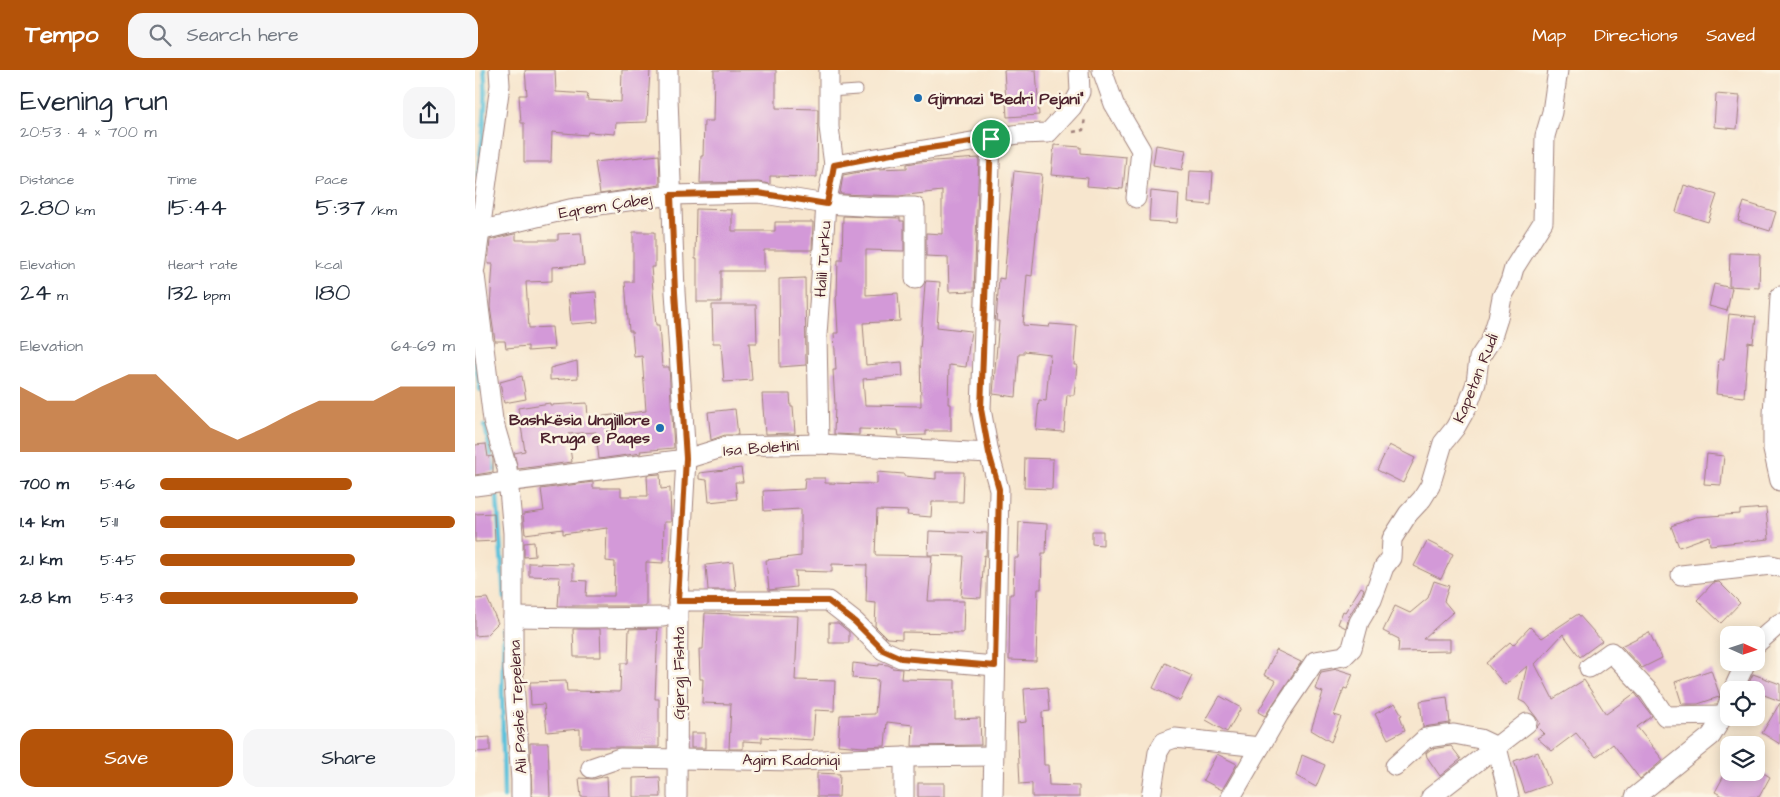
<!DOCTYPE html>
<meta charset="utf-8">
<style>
:root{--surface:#fff;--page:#f6f6f7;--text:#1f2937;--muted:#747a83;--accent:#b45309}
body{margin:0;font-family:"Architects Daughter",sans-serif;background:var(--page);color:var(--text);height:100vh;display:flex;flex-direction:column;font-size:19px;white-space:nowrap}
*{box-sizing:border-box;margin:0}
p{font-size:16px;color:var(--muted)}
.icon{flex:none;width:28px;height:28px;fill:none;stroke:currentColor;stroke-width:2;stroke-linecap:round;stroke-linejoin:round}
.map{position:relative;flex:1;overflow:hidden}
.details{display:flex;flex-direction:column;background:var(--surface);width:475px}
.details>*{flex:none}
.needle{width:32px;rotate:93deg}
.buttons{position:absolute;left:1245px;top:556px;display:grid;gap:10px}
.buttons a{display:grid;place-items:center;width:45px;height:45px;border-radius:10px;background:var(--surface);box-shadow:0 2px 12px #0003;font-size:25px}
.pin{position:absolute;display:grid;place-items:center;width:42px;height:42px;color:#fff;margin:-21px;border:2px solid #fff;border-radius:50%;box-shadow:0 1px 5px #0007}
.round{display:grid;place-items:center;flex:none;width:52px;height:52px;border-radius:15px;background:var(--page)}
.overview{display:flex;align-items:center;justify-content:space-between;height:85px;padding:0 20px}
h1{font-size:28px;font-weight:600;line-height:38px}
.figures{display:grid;grid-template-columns:repeat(3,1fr);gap:8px;height:85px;padding:5px 20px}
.figures div{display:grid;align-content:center}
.figures b{font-size:25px;font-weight:600}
.figures small{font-size:14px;font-weight:400}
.figures p{font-size:14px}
.chart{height:140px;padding:10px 20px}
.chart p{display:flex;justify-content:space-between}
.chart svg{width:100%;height:90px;margin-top:5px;fill:var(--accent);opacity:.7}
.button{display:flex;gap:10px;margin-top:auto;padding:10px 20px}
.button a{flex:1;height:58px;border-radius:15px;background:var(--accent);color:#fff;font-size:20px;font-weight:600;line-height:58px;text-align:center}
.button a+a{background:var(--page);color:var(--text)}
ul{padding:0 20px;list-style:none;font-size:16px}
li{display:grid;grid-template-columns:80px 60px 1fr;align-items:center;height:38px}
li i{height:12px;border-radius:6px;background:var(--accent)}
header{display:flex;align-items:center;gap:30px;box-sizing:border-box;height:70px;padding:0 25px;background:var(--accent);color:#fff}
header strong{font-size:24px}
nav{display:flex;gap:28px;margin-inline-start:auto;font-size:18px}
.search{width:350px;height:45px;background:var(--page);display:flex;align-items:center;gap:12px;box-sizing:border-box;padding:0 18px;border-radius:15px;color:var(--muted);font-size:19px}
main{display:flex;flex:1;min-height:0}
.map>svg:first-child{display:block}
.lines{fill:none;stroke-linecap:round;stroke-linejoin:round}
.stream{stroke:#5ec2dc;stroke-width:4.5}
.building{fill:#d399d8}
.service-casing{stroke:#a0827c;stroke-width:11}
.minor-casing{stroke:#a0827c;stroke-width:21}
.path{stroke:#a0827c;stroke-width:2.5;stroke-dasharray:4 4;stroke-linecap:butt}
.service{stroke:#fff;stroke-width:9}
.minor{stroke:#fff;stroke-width:19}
.route-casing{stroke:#fff;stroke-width:10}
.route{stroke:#b45309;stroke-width:6}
.poi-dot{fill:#1f6fb2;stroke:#fcf5e5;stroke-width:2}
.labels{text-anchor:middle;stroke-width:5;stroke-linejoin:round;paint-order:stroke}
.poi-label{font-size:16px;font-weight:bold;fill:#4a1f2b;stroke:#fcf5e5;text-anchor:start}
.street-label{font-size:16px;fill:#4a1f2b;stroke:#fcf5e5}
</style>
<header>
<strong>Tempo</strong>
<div class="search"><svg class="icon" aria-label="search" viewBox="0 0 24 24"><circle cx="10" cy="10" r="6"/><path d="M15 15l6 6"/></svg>Search here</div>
<nav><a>Map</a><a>Directions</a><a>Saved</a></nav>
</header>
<main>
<section class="details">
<div class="overview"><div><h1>Evening run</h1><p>20:53 · 4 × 700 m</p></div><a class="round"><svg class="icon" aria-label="share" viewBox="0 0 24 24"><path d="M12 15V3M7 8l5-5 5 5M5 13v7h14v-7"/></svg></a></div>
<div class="figures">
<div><p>Distance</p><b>2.80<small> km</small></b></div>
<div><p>Time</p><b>15:44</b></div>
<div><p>Pace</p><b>5:37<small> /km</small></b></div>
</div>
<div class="figures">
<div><p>Elevation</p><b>24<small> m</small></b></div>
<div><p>Heart rate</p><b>132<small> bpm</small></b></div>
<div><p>kcal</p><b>180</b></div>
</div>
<div class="chart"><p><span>Elevation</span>64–69 m</p>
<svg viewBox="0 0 160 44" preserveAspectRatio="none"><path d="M0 44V12L10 19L20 19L30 12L40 6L50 6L60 19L70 32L80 38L90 32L100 25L110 19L120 19L130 19L140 12L150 12L160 12V44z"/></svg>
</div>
<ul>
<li><b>700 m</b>5:46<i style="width:65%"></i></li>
<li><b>1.4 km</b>5:11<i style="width:100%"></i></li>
<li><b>2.1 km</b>5:45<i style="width:66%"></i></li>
<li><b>2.8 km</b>5:43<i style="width:67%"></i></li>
</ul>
<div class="button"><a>Save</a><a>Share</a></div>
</section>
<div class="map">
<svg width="1305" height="727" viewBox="0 0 1305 727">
<rect width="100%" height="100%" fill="#fcf5e5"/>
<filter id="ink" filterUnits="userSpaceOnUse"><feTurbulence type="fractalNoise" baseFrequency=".02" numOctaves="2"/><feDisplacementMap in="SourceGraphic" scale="10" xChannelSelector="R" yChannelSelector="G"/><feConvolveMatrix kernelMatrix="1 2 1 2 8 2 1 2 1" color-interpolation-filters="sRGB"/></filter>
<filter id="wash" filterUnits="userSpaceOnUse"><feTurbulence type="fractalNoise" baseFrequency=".0096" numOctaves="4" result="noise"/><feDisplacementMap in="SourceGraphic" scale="20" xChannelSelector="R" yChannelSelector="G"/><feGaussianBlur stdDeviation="1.12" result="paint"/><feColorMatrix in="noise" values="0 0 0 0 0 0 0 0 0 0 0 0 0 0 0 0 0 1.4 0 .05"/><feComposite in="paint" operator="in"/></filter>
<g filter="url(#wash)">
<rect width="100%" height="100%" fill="#f7e6ce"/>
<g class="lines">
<!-- stream -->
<g class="stream">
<path d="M3,106C7,71 13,35 9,0"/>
<path d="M0,282L5,320"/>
<path d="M10,355L19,400"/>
<path d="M22,426L29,528"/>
<path d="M29,561L27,620L29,727"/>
</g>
</g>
<g id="blocks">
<!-- building -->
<g class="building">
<path d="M50,0H80L81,22L113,24L112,30L146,32L147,0H175L172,52L141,53L140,64L113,62L112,65L77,62L76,92H49V53H46L44,25H52Z"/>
<path d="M239,0H301V38L343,39L342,107L295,106V114L283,112L225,113L226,86H228L229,51H238Z"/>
<path d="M529,0H561L564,45L532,47Z"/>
<path d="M1241,24L1265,26L1262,59L1239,57Z"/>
<path d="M579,75L606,77V83L651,87L648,119L612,116L613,108L576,105Z"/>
<path d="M681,75L711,80L707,100L678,95Z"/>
<path d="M184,85L185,115L125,124L120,92Z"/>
<path d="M504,88L499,221L474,222L473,187L451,186V163L467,164V121L424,126L365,124L368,105L401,99L432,98V94L444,92Z"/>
<path d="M539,101L567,104L557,206L552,205L548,255L574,257L575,254L602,256L599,295H602L599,325H592L589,362L561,360L564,330L571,331L575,284L549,281V284H544L541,327L518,324L524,251H521L524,208L529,209Z"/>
<path d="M715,101L738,102L736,135L713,133Z"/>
<path d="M1209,115L1242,125L1233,152L1201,142Z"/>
<path d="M676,121L704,124L702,153L674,151Z"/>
<path d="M1269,132L1301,142L1295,161L1263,151Z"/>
<path d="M221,139L257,140V161H300V152H338L337,180H289V201H246V232H222V189H220Z"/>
<path d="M368,146L425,148V151H429V181L391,180V225L423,223L425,251L388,253L391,295L427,292L428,306L388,309L390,335L446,336L445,280L450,214L451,211L465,212L462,257L496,261L491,297L474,295L473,334H476V361H451V365L424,366L423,360L384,359V365L359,364L360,335L358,300H361L359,263H363L361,227L362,226L363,190H367Z"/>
<path d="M158,162H180V197H176L181,255H184L187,297H194L199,378L165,381L166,383L124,389L121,362L93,364L97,392L43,399L39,383L50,381L43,338L75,333V335L112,333L113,348L171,341L167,286L159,287L157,261H154L150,212H158Z"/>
<path d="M106,163L109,195L77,197V211L51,212L54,258L77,257L79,279L53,281V276L31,278L30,271H20L15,237L18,194H13L15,170L39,164H41V170H83V164Z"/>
<path d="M1255,183L1285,184L1284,218L1254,216Z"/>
<path d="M330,208L331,295L305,297L304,209Z"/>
<path d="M1239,214L1257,218L1252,241L1234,236Z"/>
<path d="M121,222L123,252L96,254L93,224Z"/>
<path d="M237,235H281L282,273H274L277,310L249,312L246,273H238Z"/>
<path d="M1254,244L1281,247L1278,273L1273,272L1269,327L1241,324L1244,289H1249Z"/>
<path d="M102,291L103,308L75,310V298Z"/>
<path d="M47,306L51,329L29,333L25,312Z"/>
<path d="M287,324H315L316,337H318L320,363L290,364Z"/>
<path d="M260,339L263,365H250L236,370L233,342Z"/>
<path d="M11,374L13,387L17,386L18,389V402L0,405V375Z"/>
<path d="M914,375L940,388L928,413L902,400Z"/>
<path d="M1232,384L1249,386L1246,415L1229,414Z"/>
<path d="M550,388L578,389L577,419L549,418Z"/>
<path d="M266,398L268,412H260L262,429L234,432L232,410L224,409V403Z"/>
<path d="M402,402L429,404V406L461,409V402H489L488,432H457L456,447L432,445L433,441L402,440L400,485L457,486L453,531H489L488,563L427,562V569L412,568L400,556L401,533L391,532L392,495L357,494V502L320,501L321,517L294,520L291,490L326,486V439L289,441L288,421L329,419L330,408H350V413L402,414Z"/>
<path d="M185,404L186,419L195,418L196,452H189L188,493L171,492V536H83L85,507L54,506V493L98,494V510L112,511L111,526H139L140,492L131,491L132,458L88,464V459L50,464L48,444L69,441L66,419L118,412V418H146V426H173L172,405Z"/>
<path d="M1291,438L1294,469L1235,475L1234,466L1204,477L1196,456L1220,447L1265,444V440Z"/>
<path d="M19,443L20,471L0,472V444Z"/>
<path d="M544,452L572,454L571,483H567L566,519H563L561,591L534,590L535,524H538L539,488H543Z"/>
<path d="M454,461L512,463L511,486L509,485L506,528L486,527L489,486L453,485Z"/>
<path d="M617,461H628V475L617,474Z"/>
<path d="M952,471L978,484L966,509L939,496Z"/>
<path d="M59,472L60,486L49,487V473Z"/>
<path d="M258,492L261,520H233L231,495Z"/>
<path d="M959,511L974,516L969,531L978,542L948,569H975V581L923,582L924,569L908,561L920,536L935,543L953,528Z"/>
<path d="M1244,512L1265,533L1246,553L1222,530L1238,513Z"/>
<path d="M886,517L889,519L887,525L874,546L871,558L863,554L868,541L870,542Z"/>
<path d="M12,528L23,553L11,565L0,566V529Z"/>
<path d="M230,543L323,546L320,610L360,611L359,641L340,640L338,670L287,667V672L268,671V679H254L256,634L227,633L228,609H225L224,579H228Z"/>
<path d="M1103,544L1127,571L1105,587L1088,564L1060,594L1078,629L1109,610L1131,644L1160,623L1177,646L1162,657L1188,690L1165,709L1138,674L1121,687L1101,663L1077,681L1062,668L1069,664L1062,657L1065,653L1061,647L1050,633L1044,630L1052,596L1030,615L1011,593L1035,572L1038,575L1055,557L1067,568Z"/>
<path d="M354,553H363L374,562V573H354Z"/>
<path d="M183,558L180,629H184V677H105V659L72,662L69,634L56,635L55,612L91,611L92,621L145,622L146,593H153L154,559Z"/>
<path d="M98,559H125L126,587H99Z"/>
<path d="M1174,562L1187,588L1167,598L1146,576Z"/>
<path d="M801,580L826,592L790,646L783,642L801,611L789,605Z"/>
<path d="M378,593L404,596V594L413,595L417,597V598L427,599L426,609L480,610V649L505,648L506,675L437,676L438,655L412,652L410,676L389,677L363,675L365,645L400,644L403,610L377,608Z"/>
<path d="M690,593L717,606L705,631L678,618Z"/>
<path d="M862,599L878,604L872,619L869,618L859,645L866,647L856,672L836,660L848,622L840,619L846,602Z"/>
<path d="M1236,600L1245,626L1244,627L1223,634H1207L1200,612Z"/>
<path d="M1278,604L1305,614V631L1281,622V620L1271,619Z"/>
<path d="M573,617L575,641L567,642L569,695H573L574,715L604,716V727H557V713L545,714L542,653L551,652L549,619Z"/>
<path d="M745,626L766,638L752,662L731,650Z"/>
<path d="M972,627L975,653L948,657L945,631Z"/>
<path d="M920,633L927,645L925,646L930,660L913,669L900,644Z"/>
<path d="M1305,633V674L1287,663Z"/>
<rect x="216" y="663" width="14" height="15"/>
<path d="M15,667V681L0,682V668Z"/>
<path d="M55,673H73L75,727H57Z"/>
<path d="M976,676L986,689L965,706L952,687L951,683L956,679Z"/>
<path d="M1063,682L1075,714L1050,723L1039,691Z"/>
<path d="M742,684L762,694L747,720L728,710Z"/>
<path d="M827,685L850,695L841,717L821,706Z"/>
<path d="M1251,702H1287L1295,707L1284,727H1250L1240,722Z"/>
<path d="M342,703L365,704L364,727H342Z"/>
<path d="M132,706L133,727H106L104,708L119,709Z"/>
<path d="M185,707L186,727H158V708Z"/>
<rect x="443" y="713" width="26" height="14"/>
</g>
</g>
</g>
<g filter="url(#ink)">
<use href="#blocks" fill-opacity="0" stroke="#a0827c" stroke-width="1"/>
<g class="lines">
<defs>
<path id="service" d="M354,22L383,20"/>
<g id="minor">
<path d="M193,0V27L200,222L211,389L203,531L202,727"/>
<path d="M627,0L639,34L666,80L661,128"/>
<path d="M516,69L506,339L514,383L524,419L518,727"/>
<path d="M359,95L544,64L573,63L597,37L605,22L604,0"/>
<path d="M0,162L95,139L196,125L283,123L351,134L402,137H440V209"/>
<path d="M0,198L25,15L24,0"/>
<path d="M0,205L18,350L32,398L38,463V599L46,710V727"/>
<path d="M1305,226L1298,344V380L1305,411"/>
<path d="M344,374L342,265L351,134L359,95L354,57V0"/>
<path d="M0,416L211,389L253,376L344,374L514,383"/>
<path d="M1206,505L1296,495L1305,497"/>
<path d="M203,531H353L380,552L408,580L426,588L520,596"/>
<path d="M38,547L112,548L188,547"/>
<path d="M1281,574L1305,553"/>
<path d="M1114,598L1136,582L1174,622L1190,646L1249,645"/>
<path d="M1258,620L1271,592"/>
<path d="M920,696L951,668L979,664L1005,669L1022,677L1034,727"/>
<path d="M116,698L145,688L321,691L429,687L518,686"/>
<path d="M429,727V687"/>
<path d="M676,727L683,682L689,672L700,668L785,677"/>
<path d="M756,727L804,644L840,591L869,586L877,578L884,552L897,530L909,497L916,488L917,469L933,444L947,429L955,416L968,373L980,358L993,335L1001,313L1004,288L1016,270L1023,248L1027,227L1035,212L1039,198L1068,152L1070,66L1077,42L1083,0"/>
<path d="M956,727L1052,653"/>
<path d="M1160,727L1236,666L1249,645L1254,632"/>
</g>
</defs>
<!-- service casing -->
<use href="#service" class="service-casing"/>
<!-- minor casing -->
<use href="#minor" class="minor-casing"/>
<!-- path -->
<path class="path" d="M598,62L608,60L610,48"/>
<!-- service -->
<use href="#service" class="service"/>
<!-- minor -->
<use href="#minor" class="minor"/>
</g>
</g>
<g class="lines" filter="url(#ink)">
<defs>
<path id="route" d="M516,69L506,339L514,383L524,419L520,596L426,588L408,580L380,552L353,531H203L211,388L200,222L196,125L283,123L352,134L359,95L427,82Z"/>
</defs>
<!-- route casing -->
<use href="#route" class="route-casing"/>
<!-- route -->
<use href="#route" class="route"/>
</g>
<!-- markers -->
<g class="poi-dot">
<circle cx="443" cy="28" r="5"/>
<circle cx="185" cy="358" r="5"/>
</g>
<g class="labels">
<!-- poi labels -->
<g class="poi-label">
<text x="453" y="34">Gjimnazi "Bedri Pejani"</text>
<text x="175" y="355" text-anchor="end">Bashkësia Ungjillore<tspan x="175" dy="18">Rruga e Paqes</tspan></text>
</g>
<!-- street labels -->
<g class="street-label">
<text transform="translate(130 135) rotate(-9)" y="6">Eqrem Çabej</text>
<text transform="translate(347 189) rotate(-86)" y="6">Halil Turku</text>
<text transform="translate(1000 308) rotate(-68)" y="6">Kapetan Rudi</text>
<text transform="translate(286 377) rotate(-4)" y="6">Isa Boletini</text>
<text transform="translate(203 603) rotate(-90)" y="6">Gjergj Fishta</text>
<text transform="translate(42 637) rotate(-93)" y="6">Ali Pashë Tepelena</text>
<text x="316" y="695">Agim Radoniqi</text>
</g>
</g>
</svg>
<div class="buttons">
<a><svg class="needle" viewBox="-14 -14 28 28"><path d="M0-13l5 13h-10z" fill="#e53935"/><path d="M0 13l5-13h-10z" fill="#747a83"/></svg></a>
<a><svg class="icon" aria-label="locate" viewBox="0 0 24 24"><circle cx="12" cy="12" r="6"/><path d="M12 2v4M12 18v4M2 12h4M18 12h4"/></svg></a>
<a><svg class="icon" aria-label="layers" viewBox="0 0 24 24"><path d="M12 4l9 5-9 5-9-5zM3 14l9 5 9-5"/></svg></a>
</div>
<div class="pin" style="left:516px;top:69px;background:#1e9e55"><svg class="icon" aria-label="arrive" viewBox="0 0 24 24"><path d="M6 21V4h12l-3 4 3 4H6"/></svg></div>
</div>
</main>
